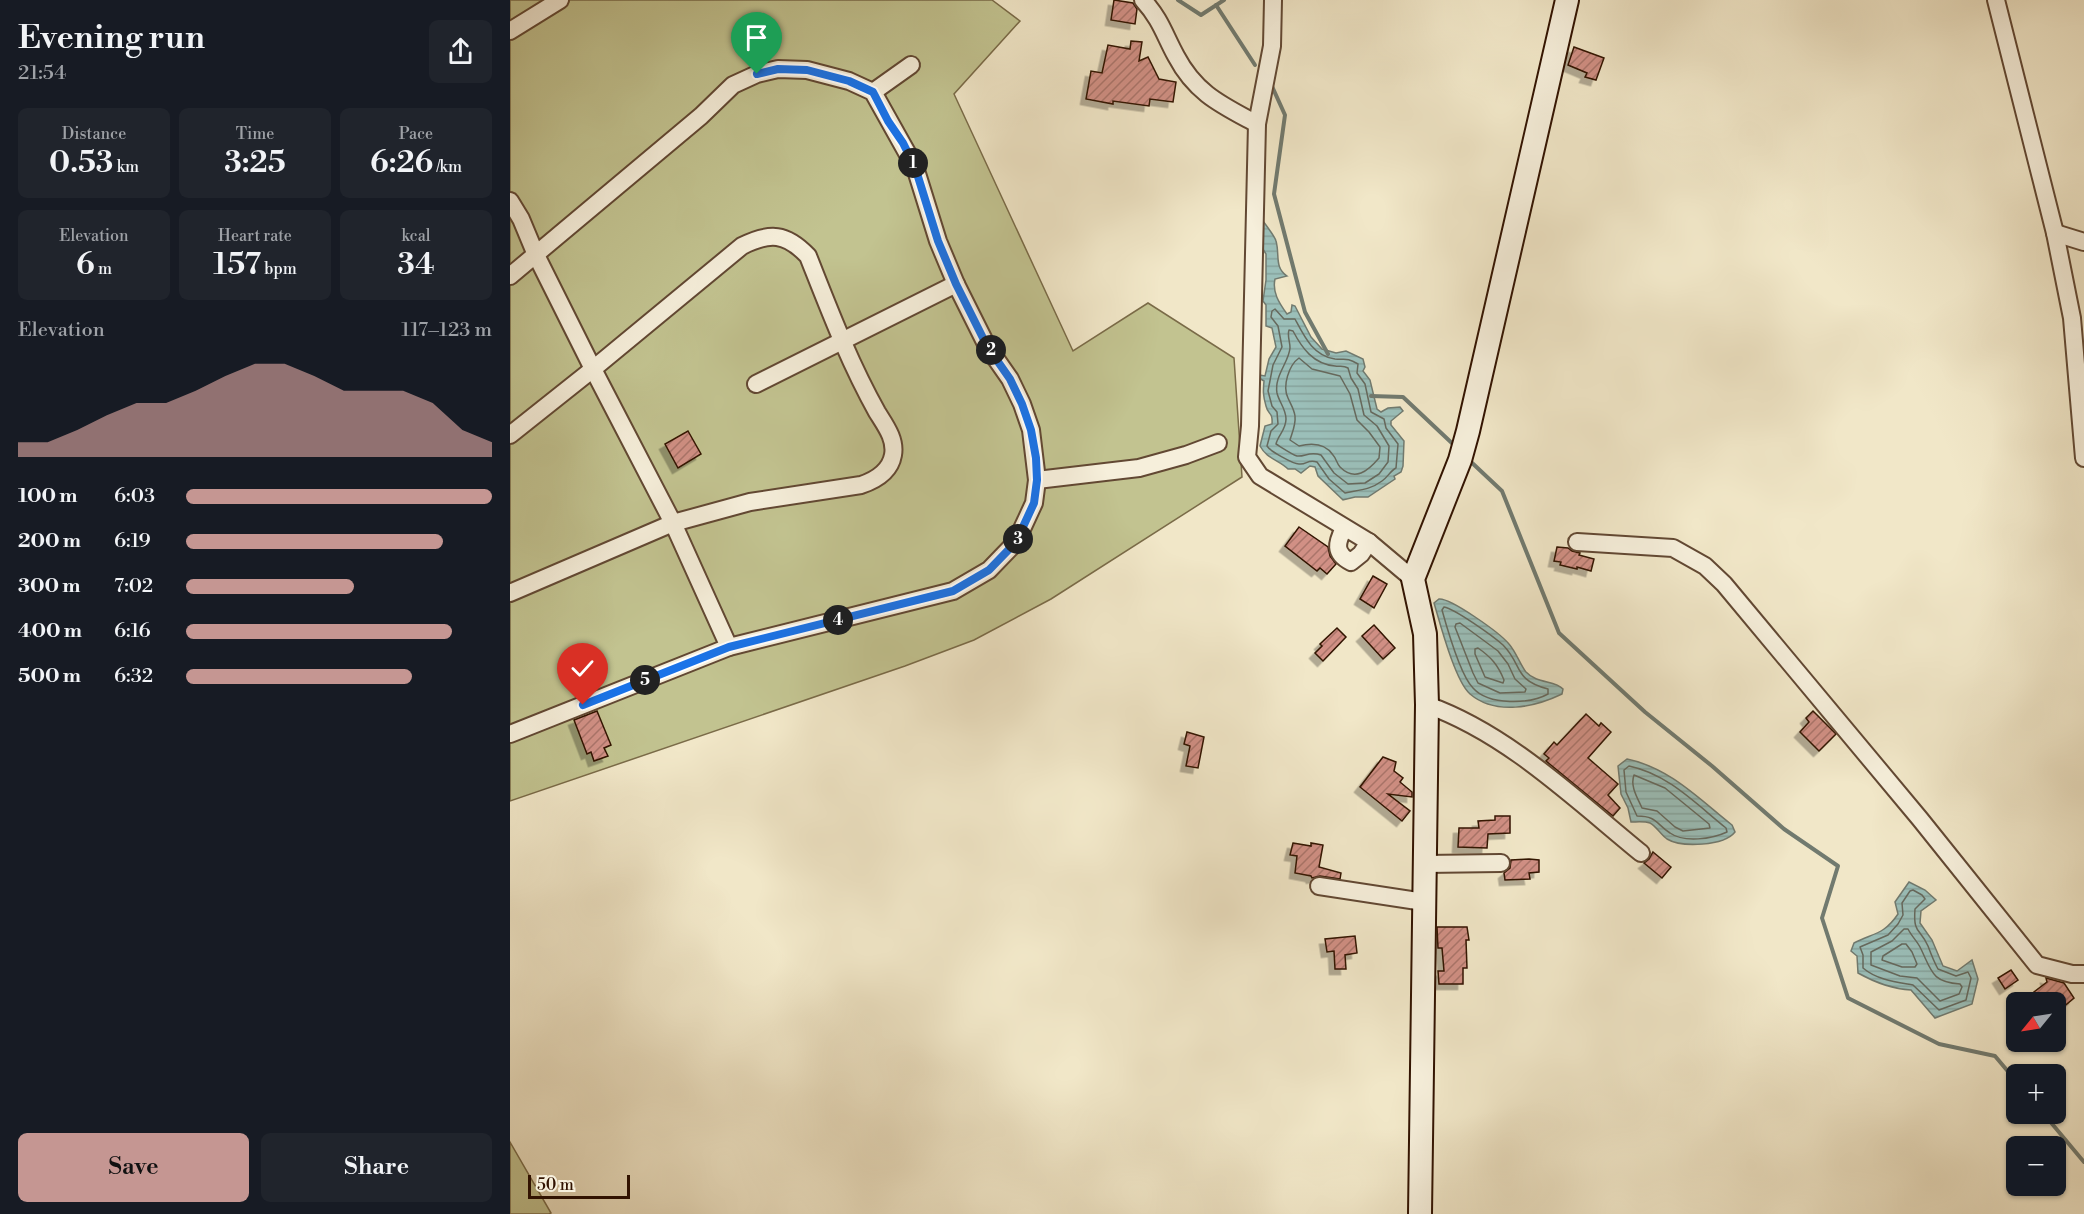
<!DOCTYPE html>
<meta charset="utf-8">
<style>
:root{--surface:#171b24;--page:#20242c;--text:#f1f3f6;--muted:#9ea1a6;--accent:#c59692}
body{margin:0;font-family:"Libre Bodoni",serif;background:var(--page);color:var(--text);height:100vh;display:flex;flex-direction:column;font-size:22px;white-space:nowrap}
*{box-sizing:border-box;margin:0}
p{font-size:20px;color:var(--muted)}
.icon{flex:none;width:33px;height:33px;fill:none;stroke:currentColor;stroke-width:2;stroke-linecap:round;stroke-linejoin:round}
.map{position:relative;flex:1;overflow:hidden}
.sheet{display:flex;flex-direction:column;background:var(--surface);width:510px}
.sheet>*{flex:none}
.needle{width:39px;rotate:240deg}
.tools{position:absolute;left:1496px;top:992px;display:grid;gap:12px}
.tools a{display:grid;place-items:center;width:60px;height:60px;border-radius:9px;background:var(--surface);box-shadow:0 2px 4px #0004;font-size:30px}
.scale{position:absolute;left:18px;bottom:15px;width:102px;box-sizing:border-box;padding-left:6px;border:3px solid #321301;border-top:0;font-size:16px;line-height:21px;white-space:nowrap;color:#321301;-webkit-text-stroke:4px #f6efdb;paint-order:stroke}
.pin{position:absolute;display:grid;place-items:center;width:51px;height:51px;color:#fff;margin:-62px -26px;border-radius:50% 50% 50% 0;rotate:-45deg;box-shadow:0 0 6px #0007}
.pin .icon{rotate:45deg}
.km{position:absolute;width:30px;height:30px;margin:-15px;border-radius:50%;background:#222;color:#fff;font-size:16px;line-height:30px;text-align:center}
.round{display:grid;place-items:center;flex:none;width:63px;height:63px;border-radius:9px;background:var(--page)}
.headline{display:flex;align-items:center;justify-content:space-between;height:102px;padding:0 18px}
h1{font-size:33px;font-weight:600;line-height:45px}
.metrics{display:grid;grid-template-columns:repeat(3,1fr);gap:9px;height:102px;padding:6px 18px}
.metrics div{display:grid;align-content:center;border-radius:9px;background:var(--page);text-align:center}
.metrics b{font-size:30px;font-weight:600}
.metrics small{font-size:16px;font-weight:400}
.metrics p{font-size:16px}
.chart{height:168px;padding:12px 18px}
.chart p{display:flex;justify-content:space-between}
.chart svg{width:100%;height:108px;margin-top:6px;fill:var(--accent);opacity:.7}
.cta{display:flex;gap:12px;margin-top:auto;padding:12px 18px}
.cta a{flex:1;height:69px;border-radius:9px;background:var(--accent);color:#111;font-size:24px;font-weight:600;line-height:69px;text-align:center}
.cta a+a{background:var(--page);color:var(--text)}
ul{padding:0 18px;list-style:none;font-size:20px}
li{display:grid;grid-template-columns:96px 72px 1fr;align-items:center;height:45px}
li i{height:15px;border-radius:8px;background:var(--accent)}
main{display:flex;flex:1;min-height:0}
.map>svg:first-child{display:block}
.green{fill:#c2c390;stroke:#7a6b48;stroke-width:1.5}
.water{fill:url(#water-rules);stroke:#717a6f;stroke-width:1.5}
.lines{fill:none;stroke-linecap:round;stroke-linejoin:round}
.shore{stroke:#66695d;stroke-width:1.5}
.stream{stroke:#717a6f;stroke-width:4}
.building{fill:url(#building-hatch);stroke:#321301;stroke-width:1.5;filter:url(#shadow)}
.street-casing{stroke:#624833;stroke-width:20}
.secondary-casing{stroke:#321301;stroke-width:26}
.street{stroke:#f6efdb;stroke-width:16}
.secondary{stroke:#f6efdb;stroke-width:22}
.route-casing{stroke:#fff;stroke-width:12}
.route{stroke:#1a73e8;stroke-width:8}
</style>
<main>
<section class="sheet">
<div class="headline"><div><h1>Evening run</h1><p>21:54</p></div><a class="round"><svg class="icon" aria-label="share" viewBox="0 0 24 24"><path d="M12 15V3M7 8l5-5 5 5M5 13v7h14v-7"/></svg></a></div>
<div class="metrics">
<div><p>Distance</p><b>0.53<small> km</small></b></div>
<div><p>Time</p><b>3:25</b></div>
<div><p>Pace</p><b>6:26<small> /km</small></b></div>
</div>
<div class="metrics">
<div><p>Elevation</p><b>6<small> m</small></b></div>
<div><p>Heart rate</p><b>157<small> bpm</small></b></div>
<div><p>kcal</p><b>34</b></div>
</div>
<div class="chart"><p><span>Elevation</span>117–123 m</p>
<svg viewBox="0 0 160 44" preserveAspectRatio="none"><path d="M0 44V38L10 38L20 33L30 27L40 22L50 22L60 17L70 11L80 6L90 6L100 11L110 17L120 17L130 17L140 22L150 33L160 38V44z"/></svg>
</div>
<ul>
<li><b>100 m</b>6:03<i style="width:100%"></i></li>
<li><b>200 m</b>6:19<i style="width:84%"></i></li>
<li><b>300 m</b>7:02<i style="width:55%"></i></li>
<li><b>400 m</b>6:16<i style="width:87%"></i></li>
<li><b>500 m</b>6:32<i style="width:74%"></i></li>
</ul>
<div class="cta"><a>Save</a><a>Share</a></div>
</section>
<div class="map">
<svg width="1574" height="1214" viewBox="0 0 1574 1214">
<defs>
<pattern id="water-rules" width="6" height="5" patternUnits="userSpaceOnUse" patternTransform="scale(1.5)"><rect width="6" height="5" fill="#9bbfb9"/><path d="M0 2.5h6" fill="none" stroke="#86a39d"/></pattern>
<pattern id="building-hatch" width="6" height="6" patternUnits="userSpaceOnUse" patternTransform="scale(1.5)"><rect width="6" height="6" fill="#d19085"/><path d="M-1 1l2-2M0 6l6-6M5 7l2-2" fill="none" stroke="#aa746a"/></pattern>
<filter id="shadow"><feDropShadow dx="-5.5" dy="5.5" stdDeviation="0" flood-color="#0004"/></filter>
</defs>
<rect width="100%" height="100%" fill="#f1e7c8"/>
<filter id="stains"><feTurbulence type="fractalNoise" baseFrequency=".00333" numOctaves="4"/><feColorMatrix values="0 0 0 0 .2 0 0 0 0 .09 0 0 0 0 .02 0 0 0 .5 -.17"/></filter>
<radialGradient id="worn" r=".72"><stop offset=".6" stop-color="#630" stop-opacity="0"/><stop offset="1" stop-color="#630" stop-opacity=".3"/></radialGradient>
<!-- green -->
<g class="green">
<path d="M0,0H482L510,21L444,94L563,351L638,303L724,358L732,477L541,599L464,640L395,666L0,801Z"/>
<path d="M0,1142L41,1213L39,1214H0Z"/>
</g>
<!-- water -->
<g class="water">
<path d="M747,221H753C756,225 765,237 766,241C770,255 764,267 777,276L765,279C762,292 769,303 777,314L781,312L782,305L785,306L801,337L812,349L826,353L836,351L853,359L855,367L853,371L860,380L867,409L871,412L878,408L890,407L893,411L881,421V425L894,441L893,466L891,472L884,476L885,479L858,497H845L833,500L808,476L805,467L800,466L791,473L785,469H778C769,460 757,459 750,446L755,426L762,424C763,412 758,415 756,406C753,396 753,391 754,381L749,378V375L755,376L759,359L766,347L762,328L756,326V305L753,301L756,280V254L748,241Z"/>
<path d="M929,599C941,598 990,633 999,644C1006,652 1011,666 1016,672C1027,684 1045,680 1053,689L1052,694C1025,707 986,716 960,694C945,681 930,623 924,603Z"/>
<path d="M1117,759C1160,768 1189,799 1222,825L1225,832C1214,846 1172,848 1157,839C1151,835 1146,826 1140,823C1134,821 1127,822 1121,822L1118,808L1111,794L1108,766Z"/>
<path d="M1399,882L1415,890L1426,900L1411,911L1410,923L1422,940L1433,966L1447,971L1462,960L1468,979L1462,1004L1425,1018L1401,990C1382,989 1364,982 1348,973L1347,956L1341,951L1344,943C1363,933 1374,935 1388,914L1385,902Z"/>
</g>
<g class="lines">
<!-- shore -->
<g class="shore">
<path d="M765,309L774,319H785C794,336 803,356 825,359C836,360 836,357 848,364L847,373L855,384L861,412L874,419L876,428L888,444L886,468C880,471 878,477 872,481C860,490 849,490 835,493L819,479L807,462C797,459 797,465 789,464C783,464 760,451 757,446L761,431L768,424L767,412L762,406L758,391L763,365L772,347L768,326L761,317L762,311Z"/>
<path d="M779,330L783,331C792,348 803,364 825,366C830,367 833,365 838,368L841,378L848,389L854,415L867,426L879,446L878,462L869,474L855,483L838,484L824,473L811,455C799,451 795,457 787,456C783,455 771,447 766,444C768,435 776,430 776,419C776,409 769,402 767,393C764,376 779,362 780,348C780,341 777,336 779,330Z"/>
<path d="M789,358L802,369L830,376L840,394L847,420L859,432L870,447L869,458C858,471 845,482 830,467C827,464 826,458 823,455C815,443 801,443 789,446L780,440C782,433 786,425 785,416C784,409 781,405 778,398C772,386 779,365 789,358Z"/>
<path d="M934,607C945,609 983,636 993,645C1013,665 1003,680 1038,689V694C1020,704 979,706 963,688C951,676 937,628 932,610Z"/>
<path d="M950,623L988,651L998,664L1005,679L1016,689L1015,692L990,693L968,683L963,673L945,627L946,624Z"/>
<path d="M965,649L968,648C981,657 988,665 994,680L993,683L975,677L965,654Z"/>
<path d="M1119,766C1158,774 1186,804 1216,828L1217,832C1202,839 1174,843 1160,833C1146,824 1147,816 1127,816L1116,792L1114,770Z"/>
<path d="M1124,775L1155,788L1199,824L1200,828L1173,831L1165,827L1147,811L1132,808C1127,797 1120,786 1124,775Z"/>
<path d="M1403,890L1412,895L1415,899L1405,909C1403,934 1410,928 1418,946C1421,954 1424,962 1428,969L1446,976L1458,972L1461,978L1456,1000L1429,1010L1403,985C1386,982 1367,980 1353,968V955L1350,947L1378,935L1388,924L1393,915L1392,903L1400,891Z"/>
<path d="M1394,929H1398C1402,937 1408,942 1411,949C1422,972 1422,982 1450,984L1452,987L1449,994L1430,1001L1407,978L1390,976L1361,965V952L1382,941Z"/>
<path d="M1392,944H1396L1402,952L1407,964L1405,967H1392L1372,960L1373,956Z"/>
</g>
<!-- stream -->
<g class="stream">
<path d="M668,0L691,15L714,0"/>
<path d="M706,5L745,65"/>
<path d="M761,84L775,115L764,194L795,312L818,354"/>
<path d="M861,396L893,397L945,446"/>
<path d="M959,460L992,491L1049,633L1135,712L1202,766L1274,829L1328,866L1312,918L1338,998L1429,1044L1485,1056L1506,1081"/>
<path d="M1533,1113L1574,1162"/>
</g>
</g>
<!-- building -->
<g class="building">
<path d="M604,0L623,3L627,9L625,24L601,20Z"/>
<path d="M621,41L632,42L629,61L638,57L649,79L666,82L663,102L640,99L639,106L603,101V104L576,99L581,71L592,73L598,45L620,49Z"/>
<path d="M1064,47L1094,58L1086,80L1075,77L1077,73L1058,65Z"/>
<path d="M178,431L191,454L168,468L155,444Z"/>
<path d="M789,527L818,547L820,556L826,564L817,574L810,568L807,571L775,546Z"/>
<path d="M1047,547L1058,548L1062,551L1070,553L1069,555L1084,559L1081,571L1067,567V569L1050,565L1051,562L1044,561Z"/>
<path d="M863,576L877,584L864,608L850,599Z"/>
<path d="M864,625L885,648L873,659L852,636Z"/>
<path d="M827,628L836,637L813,661L805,653L812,646L810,644Z"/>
<path d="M87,711L101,745L94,748L98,756L84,761L81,752L77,754L64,720Z"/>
<path d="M1303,711L1326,734L1309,751L1290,732L1299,722L1296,718Z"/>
<path d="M1076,714L1089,726L1091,723L1101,732L1078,758L1108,784L1098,795L1110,808L1103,816L1036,761L1039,758L1034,754L1044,742L1047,745Z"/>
<path d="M677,732L694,737L688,768L676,766L680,746L674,744Z"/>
<path d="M873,757L886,762L884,771L893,778L890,782L902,792V797L878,794L900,811L892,821L850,787Z"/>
<path d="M985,816H1000V833L978,834L977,848L948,847L949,828H969L968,821L985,820Z"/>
<path d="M783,843L801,846V843L813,845L809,867L831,873L830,879L810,876L802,878L801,876L785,873L787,856L780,855Z"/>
<path d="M1143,852L1161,867L1152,878L1134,863L1139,859Z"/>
<path d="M1019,859L1029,860V872L1019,873L1020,879L995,880L994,873L1000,868L1001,860Z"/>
<path d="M927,927H957L959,940H956L957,968H953V984H929L928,971H934L932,948H928Z"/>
<path d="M845,936L847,953L835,955L836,969H825L824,951L817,952L815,939Z"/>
<path d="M1501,970L1508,980L1495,989L1488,978Z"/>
<path d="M1536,978L1554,983L1564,998L1545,1014V1002H1530L1524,992L1537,982Z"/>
</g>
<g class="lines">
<defs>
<g id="street">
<path d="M633,0C651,20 654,34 666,56C686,94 712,105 747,124"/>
<path d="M763,0L762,46L747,124L740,426L737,457L750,476L859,542L903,579"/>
<path d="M1486,0L1545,233L1562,318L1574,458"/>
<path d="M0,31L50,0"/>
<path d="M363,92L401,65"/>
<path d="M0,201L11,219L26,255L83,369L163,523L219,647"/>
<path d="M1545,233L1574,242"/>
<path d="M0,276L191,116L223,85L247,74L268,69L297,70L339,81L363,92L405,167L428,241L446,284L477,346L500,379L512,404L521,430L527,480L524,503L506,542L479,570L443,591L219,647L0,734"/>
<path d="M246,384L446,284"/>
<path d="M0,435L83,369L232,246C260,232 276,233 298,256C319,309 339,362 367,412C375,425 386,439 383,455C380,472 366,480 351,485L240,502L163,523L0,593"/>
<path d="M527,480L629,468L676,455L708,443"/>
<path d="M834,528C827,542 823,553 841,562L851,554L859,542"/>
<path d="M1067,542L1163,548L1195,566L1214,584L1410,819L1527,965L1562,974H1574"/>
<path d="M917,705C997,733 1066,800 1131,853"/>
<path d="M915,864L991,863"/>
<path d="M809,886L914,902"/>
</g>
<path id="secondary" d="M910,1214L917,705L915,634L903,579L950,460L958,431L1057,0"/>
</defs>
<!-- street casing -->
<use href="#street" class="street-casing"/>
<!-- secondary casing -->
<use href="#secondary" class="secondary-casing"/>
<!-- street -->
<use href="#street" class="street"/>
<!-- secondary -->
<use href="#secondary" class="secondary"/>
</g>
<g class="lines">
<defs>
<path id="route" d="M73,705L219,647L443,591L479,570L506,542L524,503L527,480L526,458L521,430L512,404L500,379L477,346L446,284L428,241L405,167L393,143L378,121L363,92L339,81L297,70L268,69L247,74"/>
</defs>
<!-- route casing -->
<use href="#route" class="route-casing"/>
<!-- route -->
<use href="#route" class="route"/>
</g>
<rect width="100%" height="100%" filter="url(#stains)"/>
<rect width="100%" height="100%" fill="url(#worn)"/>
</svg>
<div class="tools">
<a><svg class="needle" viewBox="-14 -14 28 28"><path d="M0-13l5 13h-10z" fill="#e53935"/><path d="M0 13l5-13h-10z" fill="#9ea1a6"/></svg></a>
<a>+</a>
<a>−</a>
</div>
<div class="scale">50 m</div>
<div class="pin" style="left:247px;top:74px;background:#1e9e55"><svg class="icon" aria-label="arrive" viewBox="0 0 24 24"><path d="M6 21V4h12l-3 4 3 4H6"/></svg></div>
<div class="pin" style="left:73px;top:705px;background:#d93025"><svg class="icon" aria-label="check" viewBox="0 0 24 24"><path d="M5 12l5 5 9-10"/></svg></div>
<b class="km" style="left:403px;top:163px">1</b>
<b class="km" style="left:481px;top:350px">2</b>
<b class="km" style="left:508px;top:539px">3</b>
<b class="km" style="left:328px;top:620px">4</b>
<b class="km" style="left:135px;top:680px">5</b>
</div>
</main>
